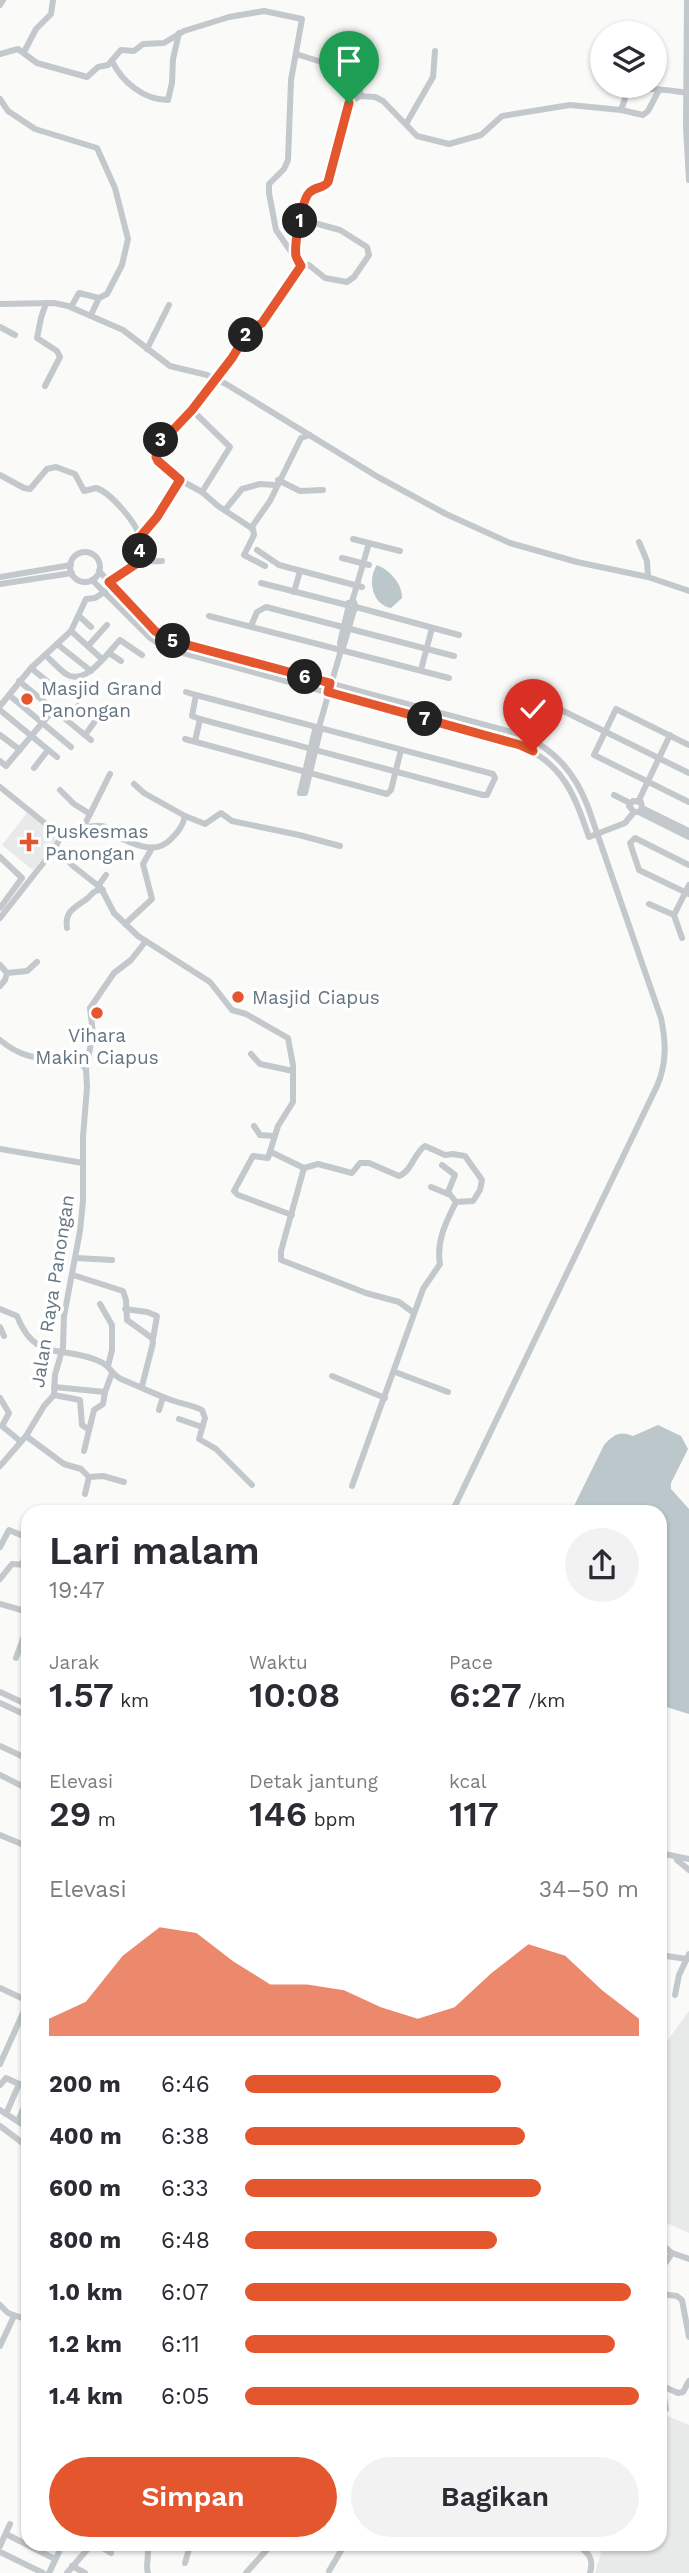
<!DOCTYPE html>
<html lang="id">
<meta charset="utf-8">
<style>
:root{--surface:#fff;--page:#f2f2f3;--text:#2b2b33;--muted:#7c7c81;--accent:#e4572e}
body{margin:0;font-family:"Work Sans",sans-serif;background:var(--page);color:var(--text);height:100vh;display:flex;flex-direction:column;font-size:26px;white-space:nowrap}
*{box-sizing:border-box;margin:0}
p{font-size:23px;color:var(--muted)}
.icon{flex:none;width:38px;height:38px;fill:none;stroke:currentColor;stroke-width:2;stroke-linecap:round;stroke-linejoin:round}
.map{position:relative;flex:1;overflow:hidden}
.details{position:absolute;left:21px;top:1505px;width:646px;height:1046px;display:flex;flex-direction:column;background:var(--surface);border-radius:21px;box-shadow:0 2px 5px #0004}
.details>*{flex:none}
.fabs{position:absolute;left:590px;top:21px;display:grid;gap:14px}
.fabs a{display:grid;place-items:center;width:77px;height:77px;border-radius:50%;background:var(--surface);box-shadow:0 2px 5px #0004;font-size:35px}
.pin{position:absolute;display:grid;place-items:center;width:60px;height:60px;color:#fff;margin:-72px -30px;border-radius:50% 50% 50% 0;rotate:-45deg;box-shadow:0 0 7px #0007}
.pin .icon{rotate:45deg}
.km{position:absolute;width:35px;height:35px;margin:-18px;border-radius:50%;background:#222;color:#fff;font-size:19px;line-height:35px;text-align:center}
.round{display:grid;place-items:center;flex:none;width:74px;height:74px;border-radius:37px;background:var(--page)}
.overview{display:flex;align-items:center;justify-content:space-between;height:119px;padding:0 28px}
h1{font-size:38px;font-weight:600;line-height:52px}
.metrics{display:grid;grid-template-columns:repeat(3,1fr);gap:10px;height:119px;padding:7px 28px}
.metrics div{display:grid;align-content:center}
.metrics b{font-size:35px;font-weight:600}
.metrics small{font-size:19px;font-weight:400}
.metrics p{font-size:19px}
.chart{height:196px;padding:14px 28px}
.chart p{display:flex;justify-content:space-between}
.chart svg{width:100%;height:126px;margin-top:7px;fill:var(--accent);opacity:.7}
.button{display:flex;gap:14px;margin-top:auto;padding:14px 28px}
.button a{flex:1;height:80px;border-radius:42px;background:var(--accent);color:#fff;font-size:28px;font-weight:600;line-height:80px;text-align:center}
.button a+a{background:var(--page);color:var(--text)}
ul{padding:0 28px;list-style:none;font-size:23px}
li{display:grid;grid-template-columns:112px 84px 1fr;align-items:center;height:52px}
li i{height:18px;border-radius:9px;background:var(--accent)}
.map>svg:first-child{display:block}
.built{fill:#e8e9e9}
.water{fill:#bbc7cb}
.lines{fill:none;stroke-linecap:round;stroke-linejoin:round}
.minor{stroke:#c3c8cc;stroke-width:6}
.route-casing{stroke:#fff;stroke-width:14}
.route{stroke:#e4572e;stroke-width:9}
.poi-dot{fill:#e4572e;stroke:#fff;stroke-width:2.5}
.labels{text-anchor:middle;stroke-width:7;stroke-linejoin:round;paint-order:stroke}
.poi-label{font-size:19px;fill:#657683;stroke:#fff;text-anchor:start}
.street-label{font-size:19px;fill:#657683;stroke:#fff}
</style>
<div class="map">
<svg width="689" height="2573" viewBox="0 0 689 2573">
<rect width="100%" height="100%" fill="#fafaf8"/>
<!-- built -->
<g class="built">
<path d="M27,813L56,835L54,844L33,870L2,845Z"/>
<path d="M689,2011V2233L667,2223L660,2217V2051Z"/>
<path d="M660,2413L689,2425V2573H595L603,2545L660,2544Z"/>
</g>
<!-- water -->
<g class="water">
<path d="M377,565C391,571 402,584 402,598L391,608C372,605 367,579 377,565Z"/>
<path d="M658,1425L681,1436L688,1449L671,1483V1489L689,1509V1714L660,1705V1512H571L604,1445C613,1435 620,1430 633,1436Z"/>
</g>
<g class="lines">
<!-- minor -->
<g class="minor">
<path d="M687,0L686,127L689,180"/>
<path d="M0,5L3,0"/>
<path d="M24,52L36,29L51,14L53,0"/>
<path d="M0,54L18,49L37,63L87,77L98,67L108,65L121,50L134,51L143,44L164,43L184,31L229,17L264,11L302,19L291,80L288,160L284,169L269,184V193L276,230L301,266"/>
<path d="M296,54L341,68L360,84V96"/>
<path d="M112,61C122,82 144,100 168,100L172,83L173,59L179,33"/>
<path d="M0,99L8,111L35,129L97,148L115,188L128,239L122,265L107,294L99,298L79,293L71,307"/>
<path d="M621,110L643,115L648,111L659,90"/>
<path d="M406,124L433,77L435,51"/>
<path d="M296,255L302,208L307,195L315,189L323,188L329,182L342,136L346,109L349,103L360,96L375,97L383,101L417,136L449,144L481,135L502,116L570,105L621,110L627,93C645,86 669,90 688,93"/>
<path d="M301,266L309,265L325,278L347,282L354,277L369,255L367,247L340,230L318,224"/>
<path d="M0,304L54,303L68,306L123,330L170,366L207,375L226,384L378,477L446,514L510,543L577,562L648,577L689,591"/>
<path d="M91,315L99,298"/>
<path d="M0,327L15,335"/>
<path d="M147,349L169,305"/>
<path d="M45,386L60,357L57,351L37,338L41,318L46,303"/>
<path d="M192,410L230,447L202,492"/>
<path d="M0,475L24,488L30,489L47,469L56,467L75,474L84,491L96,488C110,492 138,524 140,539C141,546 140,555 139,562L109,582"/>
<path d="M278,480L300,491L323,490"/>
<path d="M225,510L242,489L260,484L275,485"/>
<path d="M251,528L270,501L301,438L310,435"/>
<path d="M140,537L157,517L180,480"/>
<path d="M353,539L400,551"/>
<path d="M639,542L647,561L648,577"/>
<path d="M257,550L279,565L362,587"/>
<circle cx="85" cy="567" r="15"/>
<path d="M342,558L369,565"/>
<path d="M139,562L162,561"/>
<path d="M265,566L244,555L254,535L253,529L218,506L202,492L180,480L158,461L155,452L160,441L192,410L232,358L248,333L262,323L301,266"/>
<path d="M99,571L155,631L169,640L523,735C556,751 575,773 588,807L661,1018C666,1042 667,1063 657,1086L452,1512"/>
<path d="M0,577L71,565"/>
<path d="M92,580L149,637L165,648L520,745C564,765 574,794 589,837L625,823L634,812"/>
<path d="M261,583L347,605"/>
<path d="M0,584L72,573"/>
<path d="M294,592L300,571"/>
<path d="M352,602L369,543"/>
<path d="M355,609H348V603L354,602L356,607L459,635"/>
<path d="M79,616L91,627"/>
<path d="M209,616L449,678"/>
<path d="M251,626L257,612L266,607L454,656"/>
<path d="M71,631L102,659"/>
<path d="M57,644L91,671"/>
<path d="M88,646L107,625"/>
<path d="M341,650L340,643L348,609"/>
<path d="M109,653L121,661"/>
<path d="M45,655C52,661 59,669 66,674C86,687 109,651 120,640L142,655"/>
<path d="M31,668L53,686"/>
<path d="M421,670L432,628"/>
<path d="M19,681L91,740"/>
<path d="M543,685L537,697L539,699L689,773"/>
<path d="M186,692L196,695C295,722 394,748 493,774L495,778L487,795H483L200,719L192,716L196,695"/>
<path d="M9,695L71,747"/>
<path d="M0,706L31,668L71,631L86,599L95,598L106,591"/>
<path d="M78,706L96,720L85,735"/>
<path d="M0,710L57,757"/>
<path d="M0,735L20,750"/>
<path d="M185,739L387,794L391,790L401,750"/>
<path d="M195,741L200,719"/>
<path d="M689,745L616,709L594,755L689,802"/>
<path d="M0,761L6,766L54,709"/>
<path d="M34,768L48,750"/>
<path d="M134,784L144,793L185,816"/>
<path d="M0,787L57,833L60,838L55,848L0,918"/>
<path d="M60,790L74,804L90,814"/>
<path d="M300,793L315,730L319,727L341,650L343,648L354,610"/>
<path d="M300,793H305L320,731L319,727"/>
<path d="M614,795L630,803"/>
<path d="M639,800L670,735"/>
<path d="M642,808L689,831"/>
<path d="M639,812L642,808L641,802L633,801L629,806L634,812H639L689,837"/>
<path d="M83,828L110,774"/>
<path d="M60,838C73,832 87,824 102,826C109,827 114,834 120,838C136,845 156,855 171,839C178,832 183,826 185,816L205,824L221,813L232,821L299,835L340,846"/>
<path d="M55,848L73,866L101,888L114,913L138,936L210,982L232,1010L246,1014L288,1038L293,1065V1102L278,1126L268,1158L253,1156L234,1191L238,1195L292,1215"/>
<path d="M0,857L22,878L0,908"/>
<path d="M689,865L635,838L630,843L639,870L689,894"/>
<path d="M98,886L106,875"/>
<path d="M649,904L674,915L682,938"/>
<path d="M674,915L689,885"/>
<path d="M125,924L152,899L143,864L152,848"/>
<path d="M67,928C64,910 77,907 88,898C94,892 94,890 103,890"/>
<path d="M0,965L7,973L5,980L0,986"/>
<path d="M7,973L27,971L37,962"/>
<path d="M0,1040C30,1065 48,1055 81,1064L86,1069L87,1087L83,1137V1201L80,1231L64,1316L63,1347L55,1375L54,1395L44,1406L26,1436L0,1466"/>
<path d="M251,1054L260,1064L293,1071"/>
<path d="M86,1069L93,1033L90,1008L114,973L131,960L146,941"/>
<path d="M254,1126L260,1135L274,1136"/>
<path d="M0,1149L83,1163"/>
<path d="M271,1152L304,1168L318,1164L352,1173L360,1163H369L399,1176C412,1171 414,1153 425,1146L445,1155L453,1154L465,1156L482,1180L480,1190L473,1201L456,1202C446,1222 436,1241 440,1264L423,1289L352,1486"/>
<path d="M442,1165L455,1175L448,1192L456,1202"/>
<path d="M304,1168L281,1251V1260L366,1293L399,1302L414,1313"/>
<path d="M431,1187L448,1194"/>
<path d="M77,1258L112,1260"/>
<path d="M73,1275L123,1291L126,1300L127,1320L152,1338L153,1343L142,1386"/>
<path d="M100,1304L112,1325V1350L108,1366"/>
<path d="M0,1309L17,1316C36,1364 63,1344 101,1362C110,1366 112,1375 121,1379C138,1386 154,1394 171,1400C182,1404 193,1405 202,1410L205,1418L199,1439L216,1449L252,1485"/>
<path d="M125,1309L147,1312L157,1316L153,1339"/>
<path d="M0,1327L4,1336"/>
<path d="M395,1372L448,1392"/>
<path d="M332,1376L385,1398"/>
<path d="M54,1387L105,1392"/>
<path d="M54,1395L80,1400L82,1425L88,1429"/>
<path d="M0,1398L9,1413L2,1426L20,1441"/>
<path d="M159,1410L163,1397"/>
<path d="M179,1419L202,1427"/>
<path d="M26,1436L64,1464L81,1469L89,1477L85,1494"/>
<path d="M84,1451L94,1410L103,1404L105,1392L112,1373"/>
<path d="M89,1477L103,1476L124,1482"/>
<path d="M0,1547L9,1530L28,1538"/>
<path d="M22,1565L28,1546"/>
<path d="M0,1579L12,1564L28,1565"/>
<path d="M0,1604L28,1612"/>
<path d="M16,1658L28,1625"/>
<path d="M0,1692L28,1705"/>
<path d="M0,1703L28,1716"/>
<path d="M0,1746L28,1759"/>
<path d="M0,1775L28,1789"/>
<path d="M0,1835L24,1845"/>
<path d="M660,1853L689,1859"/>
<path d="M677,1860L689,1870"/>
<path d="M660,1955L687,1959"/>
<path d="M0,1988L28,2001"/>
<path d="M675,1995L679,1975L689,1954"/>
<path d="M660,2044L664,2041"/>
<path d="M0,2064L28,2002"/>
<path d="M0,2085L6,2078L19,2084"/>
<path d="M0,2110L28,2128"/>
<path d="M6,2114L19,2084L28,2088"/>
<path d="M18,2121L28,2098"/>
<path d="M0,2126L28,2147"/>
<path d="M660,2243L672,2253L689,2259"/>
<path d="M666,2262L672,2253"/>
<path d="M660,2294L677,2296L682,2300L689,2337"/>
<path d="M0,2305L8,2313L28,2320"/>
<path d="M0,2346L14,2316"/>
<path d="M660,2385L678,2393L683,2392L689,2381"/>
<path d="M662,2386L666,2409"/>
<path d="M6,2534L55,2559"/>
<path d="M96,2544L111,2553"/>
<path d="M147,2544C150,2555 145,2566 148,2573"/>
<path d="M173,2544L189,2549L190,2544"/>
<path d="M576,2544C589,2553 594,2558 590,2573"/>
<path d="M0,2546L10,2524"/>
<path d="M0,2552L43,2573"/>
<path d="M185,2563L189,2549"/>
<path d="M72,2566L85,2573"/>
<path d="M329,2571L345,2544"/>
<path d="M49,2573L59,2552"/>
<path d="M67,2573L92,2544"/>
<path d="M246,2573L272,2544"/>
</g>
</g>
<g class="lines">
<defs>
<path id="route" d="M349,103L328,182C323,189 316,186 310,192C302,198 294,246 296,256C297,260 300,263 301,266L262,323L248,332L232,358L192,410L157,447L156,457L158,461L180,480L157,517L140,537L139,562L109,582L155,631L169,640L330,683L328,692L520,745L533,751"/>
</defs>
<!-- route casing -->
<use href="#route" class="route-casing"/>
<!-- route -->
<use href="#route" class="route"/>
</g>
<!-- markers -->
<g class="poi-dot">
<circle cx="27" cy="699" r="7"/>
<path d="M25.5 831.5h7v7h7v7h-7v7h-7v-7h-7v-7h7z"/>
<circle cx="238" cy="997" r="7"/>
<circle cx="97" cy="1013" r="7"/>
</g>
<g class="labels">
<!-- poi labels -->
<g class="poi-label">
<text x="41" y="695">Masjid Grand<tspan x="41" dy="22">Panongan</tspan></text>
<text x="45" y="838">Puskesmas<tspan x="45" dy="22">Panongan</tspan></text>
<text x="252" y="1004">Masjid Ciapus</text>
<text x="97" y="1042" text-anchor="middle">Vihara<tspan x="97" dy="22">Makin Ciapus</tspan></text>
</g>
<!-- street labels -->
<g class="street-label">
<text transform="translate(52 1291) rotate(-81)" y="7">Jalan Raya Panongan</text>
</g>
</g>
</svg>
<div class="fabs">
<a><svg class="icon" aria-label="layers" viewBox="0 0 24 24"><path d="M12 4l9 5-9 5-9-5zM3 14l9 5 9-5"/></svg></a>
</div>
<div class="pin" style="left:349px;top:103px;background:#1e9e55"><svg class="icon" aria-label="arrive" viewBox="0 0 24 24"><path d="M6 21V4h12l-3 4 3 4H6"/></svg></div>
<div class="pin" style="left:533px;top:751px;background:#d93025"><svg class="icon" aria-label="check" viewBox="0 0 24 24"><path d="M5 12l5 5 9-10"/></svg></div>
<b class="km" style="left:300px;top:221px">1</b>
<b class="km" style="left:246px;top:335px">2</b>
<b class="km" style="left:161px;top:440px">3</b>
<b class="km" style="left:140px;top:551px">4</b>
<b class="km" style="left:173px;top:641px">5</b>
<b class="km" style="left:305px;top:677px">6</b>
<b class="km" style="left:425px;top:719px">7</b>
<section class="details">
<div class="overview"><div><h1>Lari malam</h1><p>19:47</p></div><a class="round"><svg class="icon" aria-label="share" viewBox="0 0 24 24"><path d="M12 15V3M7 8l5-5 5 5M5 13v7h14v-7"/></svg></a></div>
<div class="metrics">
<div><p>Jarak</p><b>1.57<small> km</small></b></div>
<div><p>Waktu</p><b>10:08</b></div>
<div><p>Pace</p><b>6:27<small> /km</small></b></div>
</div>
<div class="metrics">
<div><p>Elevasi</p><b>29<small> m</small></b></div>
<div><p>Detak jantung</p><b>146<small> bpm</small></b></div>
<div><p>kcal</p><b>117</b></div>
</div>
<div class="chart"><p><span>Elevasi</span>34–50 m</p>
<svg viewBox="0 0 160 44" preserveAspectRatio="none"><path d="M0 44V38L10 32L20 16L30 6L40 8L50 18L60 26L70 26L80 28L90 34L100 38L110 34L120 22L130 12L140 16L150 28L160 38V44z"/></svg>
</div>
<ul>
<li><b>200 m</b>6:46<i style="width:65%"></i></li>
<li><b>400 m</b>6:38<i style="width:71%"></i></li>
<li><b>600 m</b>6:33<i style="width:75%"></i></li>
<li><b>800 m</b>6:48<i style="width:64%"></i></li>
<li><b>1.0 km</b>6:07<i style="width:98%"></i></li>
<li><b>1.2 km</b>6:11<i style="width:94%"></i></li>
<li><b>1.4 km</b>6:05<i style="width:100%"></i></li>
</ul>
<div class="button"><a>Simpan</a><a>Bagikan</a></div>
</section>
</div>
